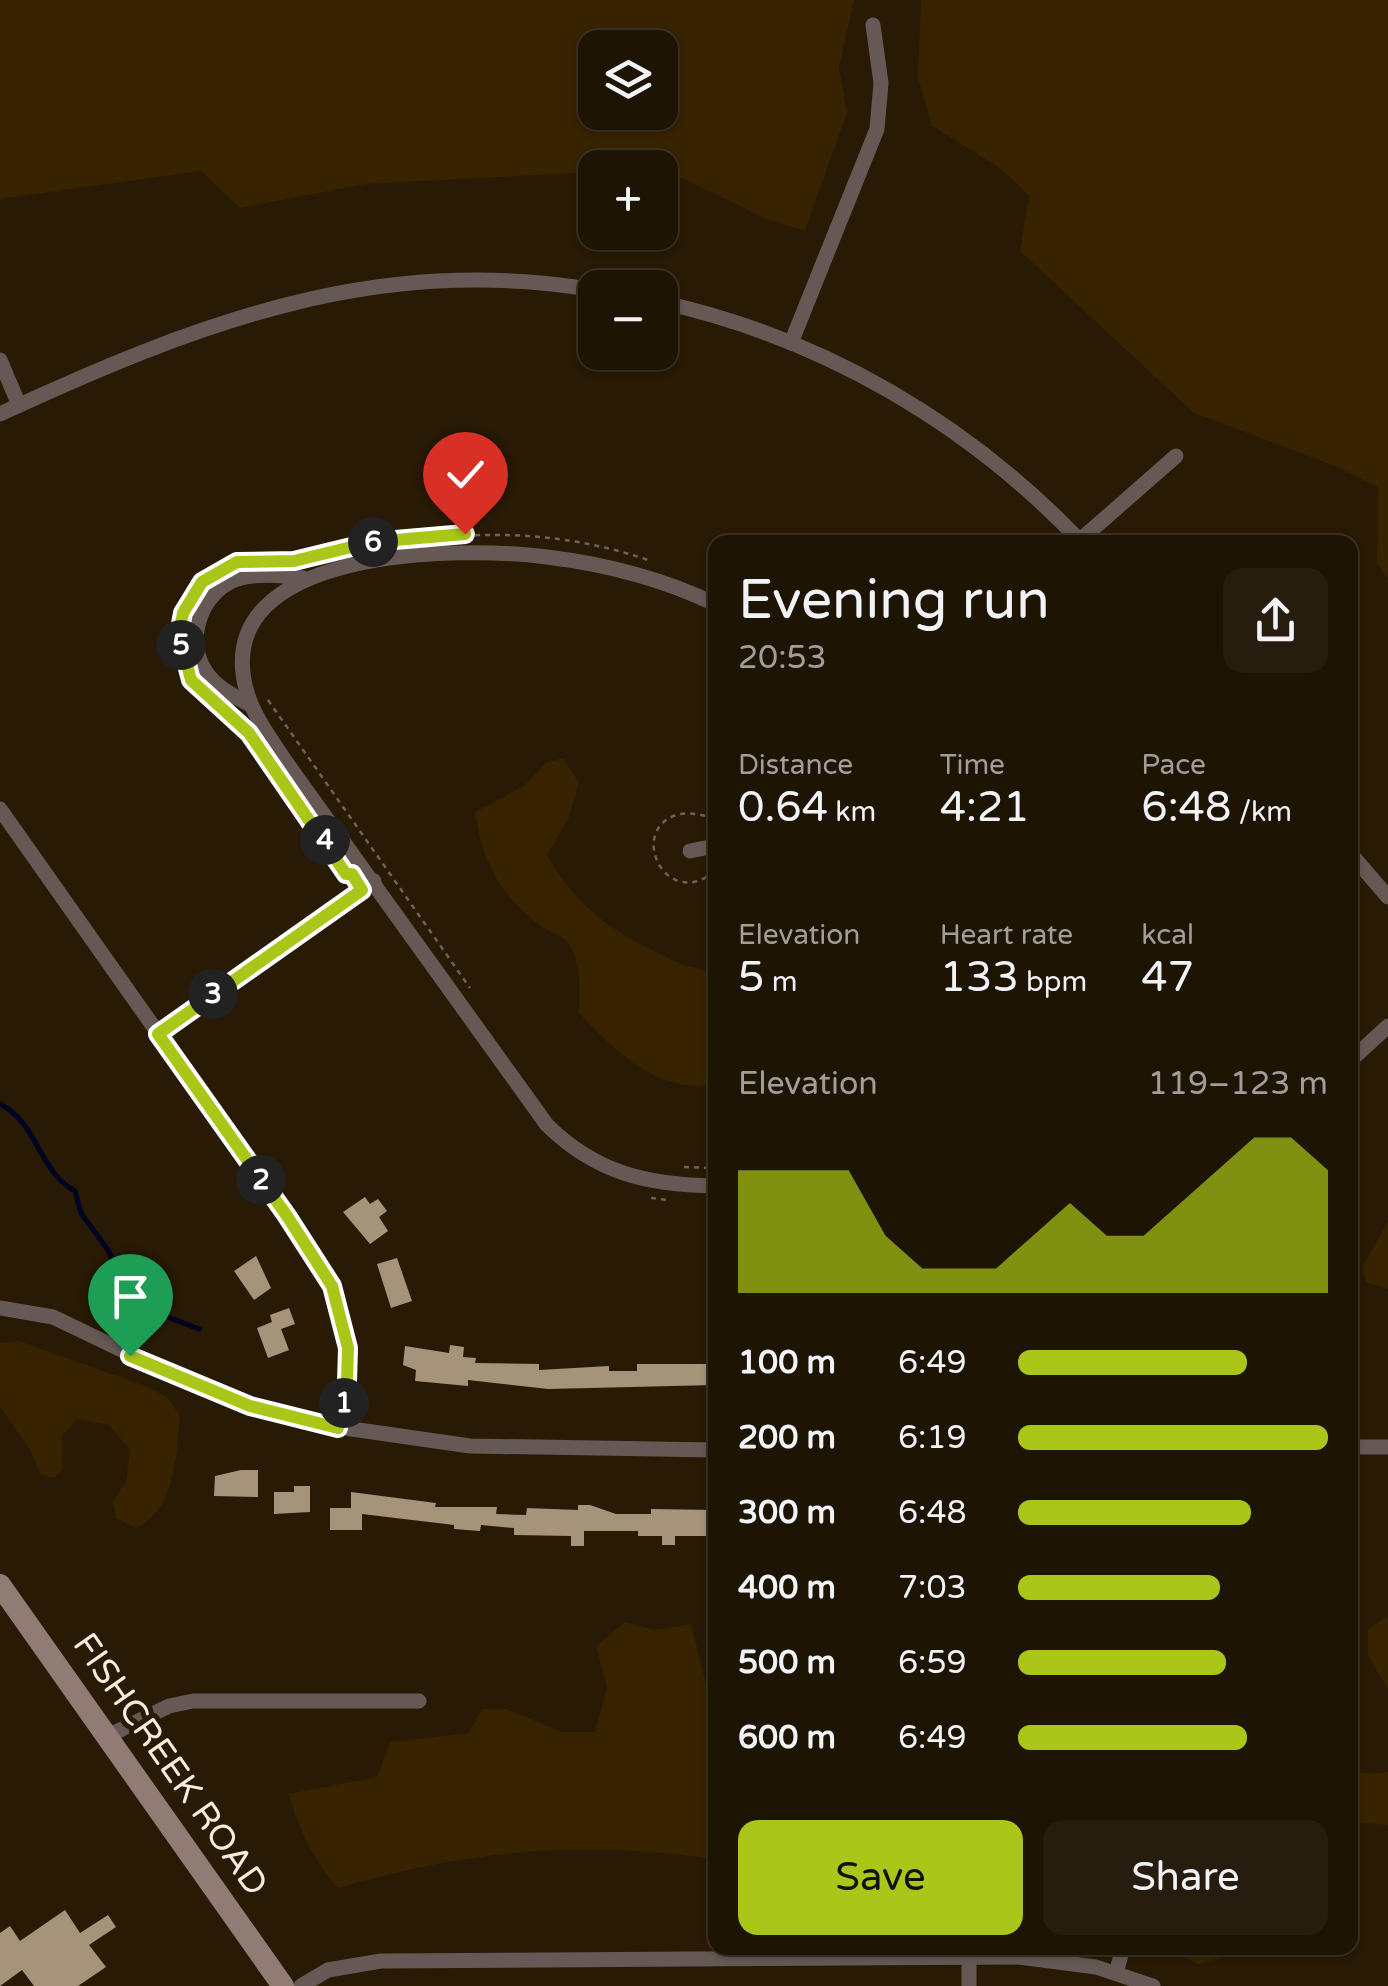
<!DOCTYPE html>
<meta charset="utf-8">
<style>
:root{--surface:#1e1404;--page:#261d0e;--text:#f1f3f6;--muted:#a19e9a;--line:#3c3326;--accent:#aac719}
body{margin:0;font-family:"Varela Round",sans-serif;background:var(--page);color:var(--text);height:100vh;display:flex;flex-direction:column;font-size:38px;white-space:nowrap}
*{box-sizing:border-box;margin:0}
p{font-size:32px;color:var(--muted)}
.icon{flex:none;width:55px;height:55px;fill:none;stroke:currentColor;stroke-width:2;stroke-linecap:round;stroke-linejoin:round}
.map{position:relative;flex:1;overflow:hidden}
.panel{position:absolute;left:708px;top:535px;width:650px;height:1420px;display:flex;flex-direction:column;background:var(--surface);border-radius:20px;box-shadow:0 2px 8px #0004,0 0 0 2px var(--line)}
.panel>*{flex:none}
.buttons{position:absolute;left:578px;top:30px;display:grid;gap:20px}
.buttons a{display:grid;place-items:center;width:100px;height:100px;border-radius:20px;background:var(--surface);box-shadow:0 2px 8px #0004,0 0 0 2px var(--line);font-size:50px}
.pin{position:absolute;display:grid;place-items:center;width:85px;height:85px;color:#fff;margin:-102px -42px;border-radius:50% 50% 50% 0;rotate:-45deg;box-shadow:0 0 10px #0007}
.pin .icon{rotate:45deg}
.km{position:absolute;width:50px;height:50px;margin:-25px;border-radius:50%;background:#222;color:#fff;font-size:28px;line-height:50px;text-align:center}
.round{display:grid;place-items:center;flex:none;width:105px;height:105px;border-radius:20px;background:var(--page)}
.head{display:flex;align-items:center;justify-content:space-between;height:170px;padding:0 30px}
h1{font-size:55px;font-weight:600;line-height:75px}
.metrics{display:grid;grid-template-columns:repeat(3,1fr);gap:15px;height:170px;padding:10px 30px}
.metrics div{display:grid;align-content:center}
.metrics b{font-size:42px;font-weight:600}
.metrics small{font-size:28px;font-weight:400}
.metrics p{font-size:28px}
.chart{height:280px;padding:20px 30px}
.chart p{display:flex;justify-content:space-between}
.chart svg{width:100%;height:180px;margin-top:10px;fill:var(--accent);opacity:.7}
.cta{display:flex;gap:20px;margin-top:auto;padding:20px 30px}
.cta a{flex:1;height:115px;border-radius:20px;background:var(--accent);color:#111;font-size:40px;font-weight:600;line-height:115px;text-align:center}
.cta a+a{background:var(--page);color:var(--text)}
ul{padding:0 30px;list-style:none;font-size:32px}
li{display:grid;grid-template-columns:160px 120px 1fr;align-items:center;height:75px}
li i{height:25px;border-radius:12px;background:var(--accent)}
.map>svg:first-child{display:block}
.green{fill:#382300;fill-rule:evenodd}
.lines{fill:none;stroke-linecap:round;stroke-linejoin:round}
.stream{stroke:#000322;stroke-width:5}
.building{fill:#a5937a}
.path{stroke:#6f6250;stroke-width:2.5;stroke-dasharray:5 5;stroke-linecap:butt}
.minor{stroke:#665955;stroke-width:15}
.secondary{stroke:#907b75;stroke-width:22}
.route-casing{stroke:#fff;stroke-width:20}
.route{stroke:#aac719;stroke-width:12}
.labels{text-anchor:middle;stroke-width:10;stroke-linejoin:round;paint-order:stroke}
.street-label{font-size:35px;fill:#f6ecdf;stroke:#281a05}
</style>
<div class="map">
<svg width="1388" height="1986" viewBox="0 0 1388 1986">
<rect width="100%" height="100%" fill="#281a05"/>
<!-- green -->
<g class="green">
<path d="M0,0H854L839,68L847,113L805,231L767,219L660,168H595V172L366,184L240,208L201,171L0,199ZM595,48H660V112H595Z"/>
<path d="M921,0H1388V579L1377,564L1378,487L1335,466L1194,413L1020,251L1029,196L1000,168L932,126L918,78Z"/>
<path d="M563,758L579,783L568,820L547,855C580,913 620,936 679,963C692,969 704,967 715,975V1085C657,1093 616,1052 579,1013C579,991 582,964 569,944C562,935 546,930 537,923C499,895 481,857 475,812L524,786L546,763Z"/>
<path d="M1388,1221V1289L1366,1282L1363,1266Z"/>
<path d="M19,1341L148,1387L167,1397L180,1416C176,1455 176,1510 136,1528L116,1518L113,1501L126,1482L130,1450L109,1425L77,1419L62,1436L63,1470L54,1478L41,1475L30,1450L0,1406V1343Z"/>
<path d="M1384,1618H1388V1689L1368,1656V1629Z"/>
<path d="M625,1622L655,1630L691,1624L706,1684L708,1729L715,1741V1859C576,1841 473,1849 338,1888C313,1860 300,1830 288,1794L377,1777L390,1742L469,1733L482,1709H507L562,1732H595L607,1687L596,1646Z"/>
<path d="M1388,1772V1825L1350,1822V1774Z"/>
<path d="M1171,1948H1249L1198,1965Z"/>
</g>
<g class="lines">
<!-- stream -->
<path class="stream" d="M0,1104C38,1123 39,1172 75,1191L81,1213L108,1250L142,1315L165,1316L199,1329"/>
</g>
<!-- building -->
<g class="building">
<path d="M365,1197L370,1204L378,1199L387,1211L379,1217L388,1231L370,1244L343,1212Z"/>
<path d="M256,1256L271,1288L254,1300L234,1271Z"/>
<path d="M397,1258L412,1301L391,1308L377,1264Z"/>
<path d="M289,1308L295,1324L281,1329L289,1350L268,1358L257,1328L272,1322L270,1315Z"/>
<path d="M450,1345L464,1347L463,1357L476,1358L475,1363L539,1364V1370L609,1366V1371H637V1364H715V1385L548,1389L468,1380V1386L415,1381L416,1370L403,1365L405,1346L449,1353Z"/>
<path d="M241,1470H258V1497L214,1496L215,1476Z"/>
<path d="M294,1486H310V1512L274,1514V1492H294Z"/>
<path d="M351,1492L436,1503L435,1507H497L496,1514L526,1515L527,1508L578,1510V1505H590L616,1514H651V1509L715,1510V1536H675V1545H662V1536H638V1531H584V1546H571V1536L514,1535V1528L481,1525L480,1531L454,1529V1525L362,1514V1530H330V1508H351Z"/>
<path d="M65,1910L80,1933L108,1915L116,1927L89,1945L106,1967L78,1986H34L22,1970L0,1986V1933L10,1926L20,1941Z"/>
</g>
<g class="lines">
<!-- path -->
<g class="path">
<path d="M297,560C417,535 528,519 648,560"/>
<path d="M268,700L470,988"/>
<path d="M230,713L242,725"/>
<path d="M715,817C702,816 688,811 676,815C627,832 667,912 715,871"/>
<path d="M684,1167L715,1168"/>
<path d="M651,1198L668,1200"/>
</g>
<!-- minor -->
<g class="minor">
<path d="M660,302C821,337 968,423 1081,542"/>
<path d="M791,343L877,129L881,83L873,25"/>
<path d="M0,360L19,405"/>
<path d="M0,414C195,324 376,253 595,290"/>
<path d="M1078,542L1176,456"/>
<path d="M715,604C663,579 604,564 547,557C463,546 209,546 246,689C253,716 271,739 286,762L547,1125C596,1173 647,1185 715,1186"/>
<path d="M251,705C233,696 213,686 203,667C185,634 205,587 241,578C261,573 283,576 303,578"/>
<path d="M0,809L287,1216L332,1286L348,1348L347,1382L338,1428"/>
<path d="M690,851L715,846"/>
<path d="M1350,853L1388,897"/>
<path d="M158,1034L374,881"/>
<path d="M1350,1061L1388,1026"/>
<path d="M0,1308L53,1317L203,1389L303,1422L470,1446L715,1450"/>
<path d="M1350,1447H1388"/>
<path d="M110,1735L169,1706L193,1701H419"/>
<path d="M969,1958V1986"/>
<path d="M1116,1973L1123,1948"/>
<path d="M301,1986L328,1970L381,1961L1019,1957L1096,1967L1153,1986"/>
</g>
<!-- secondary -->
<path class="secondary" d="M0,1585L283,1986"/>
</g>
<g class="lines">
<defs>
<path id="route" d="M130,1356L250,1406L338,1428L347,1382L348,1348L332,1286L287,1216L158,1034L362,890L352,874H346L249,733L191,680L179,634L183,613L202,582L237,562L294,561L372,542L465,534"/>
</defs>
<!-- route casing -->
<use href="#route" class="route-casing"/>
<!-- route -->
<use href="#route" class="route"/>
</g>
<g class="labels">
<!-- street labels -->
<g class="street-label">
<text transform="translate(171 1764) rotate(55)" y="12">FISHCREEK ROAD</text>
</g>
</g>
</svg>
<div class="buttons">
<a><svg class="icon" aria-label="layers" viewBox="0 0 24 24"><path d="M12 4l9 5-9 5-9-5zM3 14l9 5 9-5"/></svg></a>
<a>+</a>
<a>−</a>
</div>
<div class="pin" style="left:130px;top:1356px;background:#1e9e55"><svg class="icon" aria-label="arrive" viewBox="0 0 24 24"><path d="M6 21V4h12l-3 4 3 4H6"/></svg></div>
<div class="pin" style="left:465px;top:534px;background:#d93025"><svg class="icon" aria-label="check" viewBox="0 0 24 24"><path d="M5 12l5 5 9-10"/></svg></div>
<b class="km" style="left:344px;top:1403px">1</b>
<b class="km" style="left:261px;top:1180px">2</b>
<b class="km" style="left:213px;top:994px">3</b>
<b class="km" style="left:325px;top:840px">4</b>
<b class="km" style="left:181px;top:645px">5</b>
<b class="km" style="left:373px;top:542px">6</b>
<section class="panel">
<div class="head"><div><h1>Evening run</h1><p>20:53</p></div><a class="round"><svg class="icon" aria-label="share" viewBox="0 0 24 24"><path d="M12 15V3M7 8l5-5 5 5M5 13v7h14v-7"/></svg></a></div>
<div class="metrics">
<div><p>Distance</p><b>0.64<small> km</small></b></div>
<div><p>Time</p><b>4:21</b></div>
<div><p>Pace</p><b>6:48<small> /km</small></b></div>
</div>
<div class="metrics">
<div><p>Elevation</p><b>5<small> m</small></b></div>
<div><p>Heart rate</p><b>133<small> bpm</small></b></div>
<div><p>kcal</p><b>47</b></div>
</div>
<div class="chart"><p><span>Elevation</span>119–123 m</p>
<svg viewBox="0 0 160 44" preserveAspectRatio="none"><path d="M0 44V14L10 14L20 14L30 14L40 30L50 38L60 38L70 38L80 30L90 22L100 30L110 30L120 22L130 14L140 6L150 6L160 14V44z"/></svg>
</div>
<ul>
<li><b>100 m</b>6:49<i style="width:74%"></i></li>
<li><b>200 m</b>6:19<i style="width:100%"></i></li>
<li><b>300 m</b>6:48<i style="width:75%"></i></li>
<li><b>400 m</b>7:03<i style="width:65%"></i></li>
<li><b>500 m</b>6:59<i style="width:67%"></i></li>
<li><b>600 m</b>6:49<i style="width:74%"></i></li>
</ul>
<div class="cta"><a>Save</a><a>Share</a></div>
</section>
</div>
